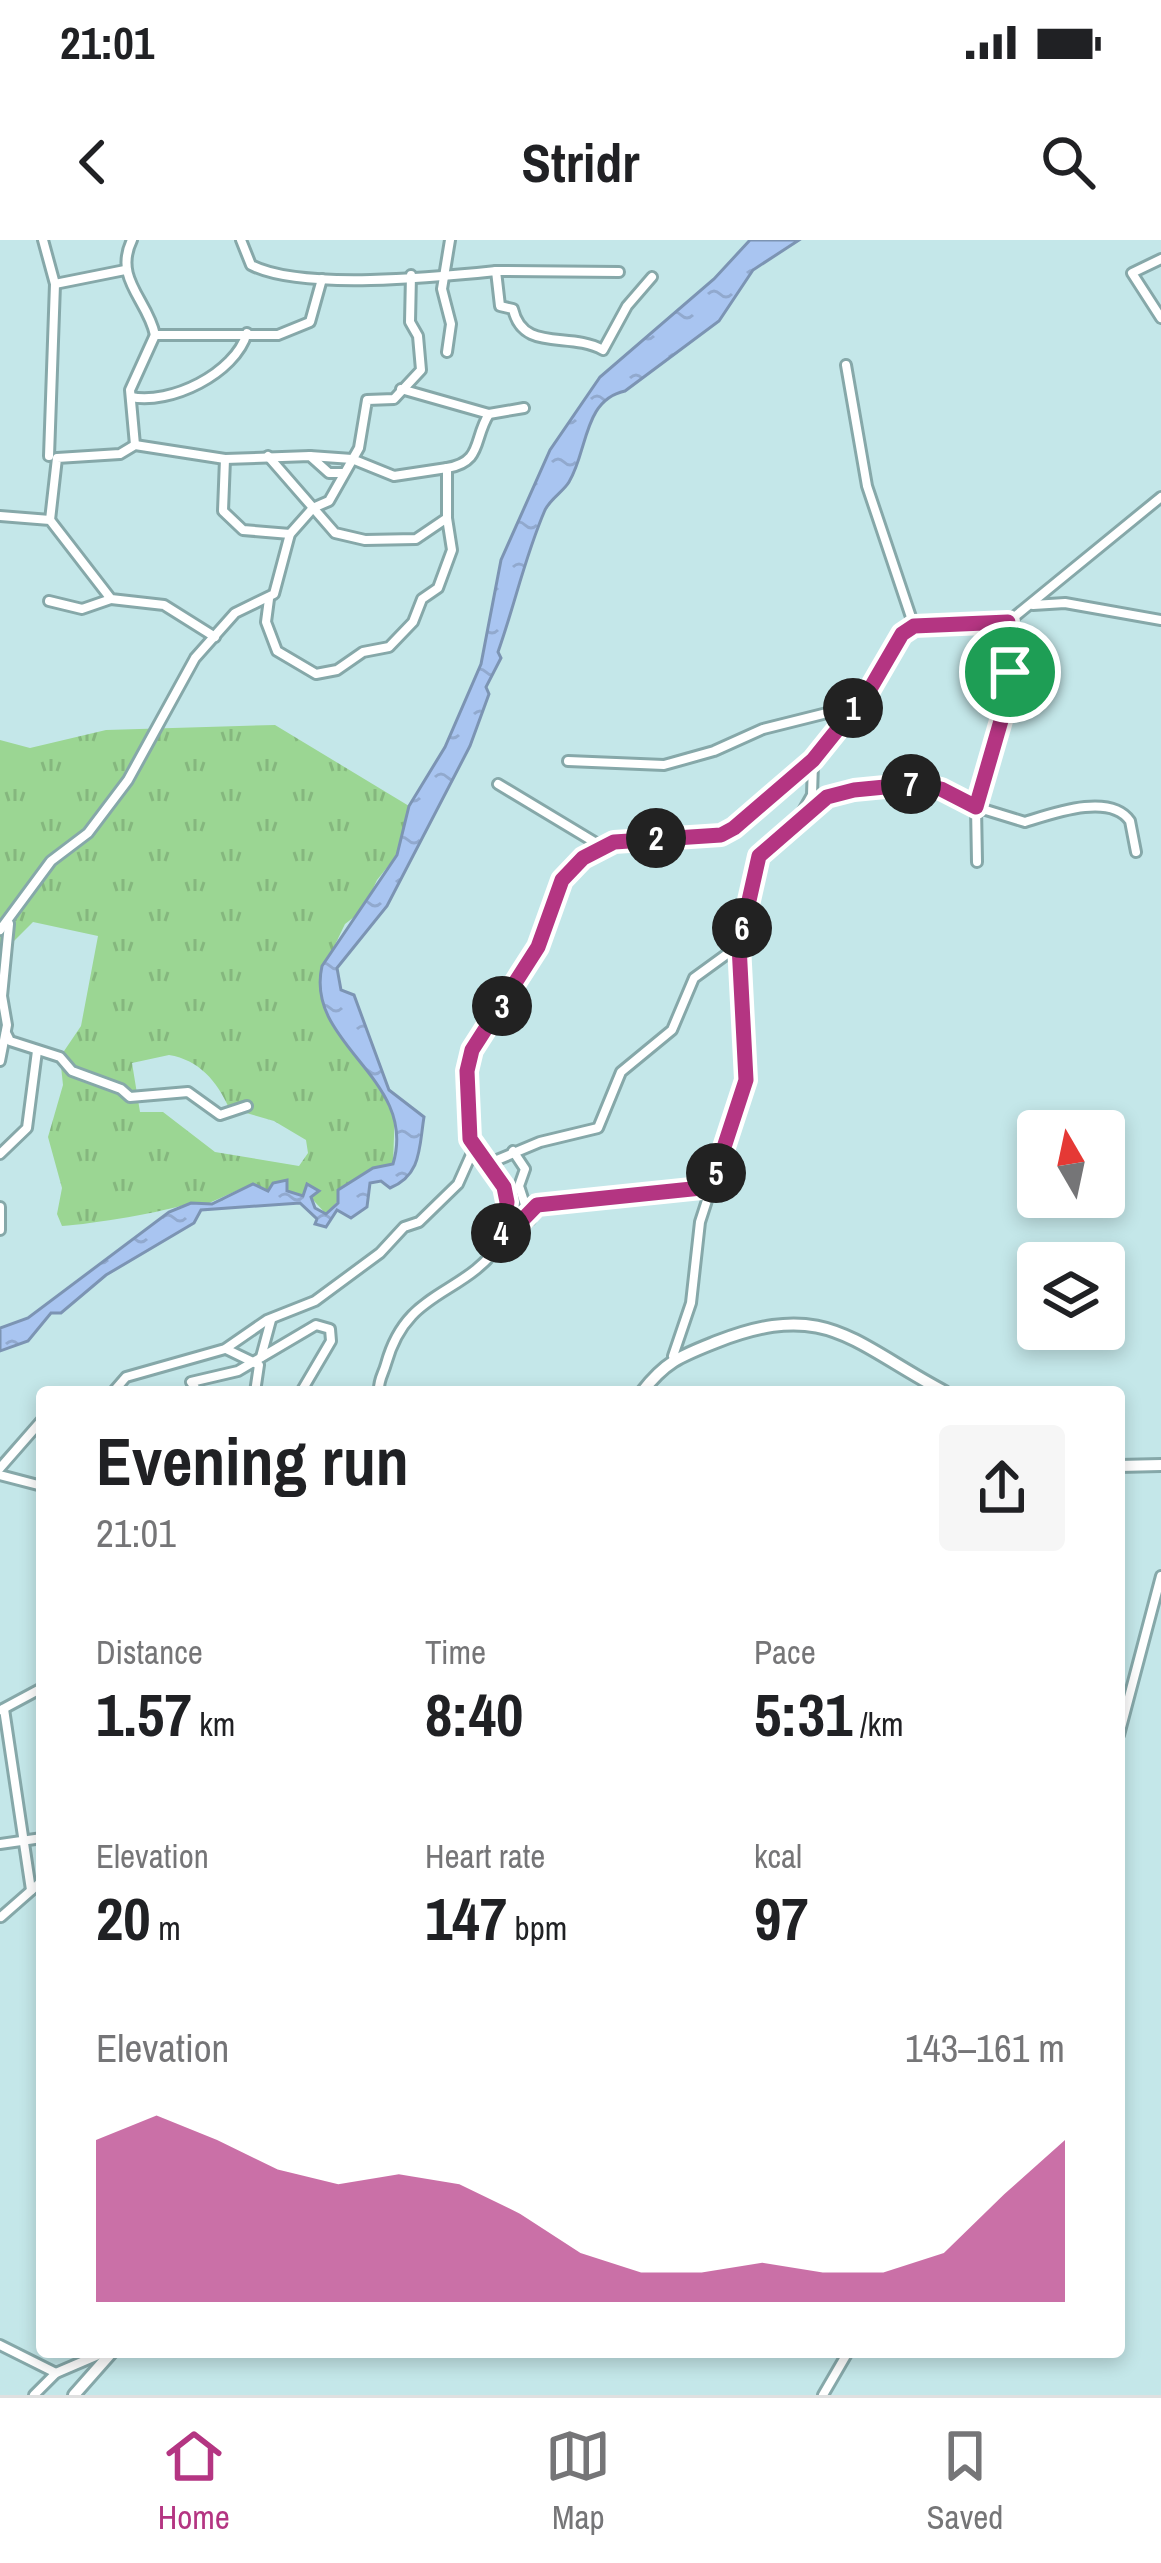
<!DOCTYPE html>
<meta charset="utf-8">
<style>
:root{--surface:#fff;--page:#f6f6f6;--text:#202124;--muted:#757577;--line:#e0e0e0;--accent:#b43582}
body{margin:0;font-family:"Archivo Narrow",sans-serif;background:var(--page);color:var(--text);height:100vh;display:flex;flex-direction:column;font-size:45px;white-space:nowrap}
*{box-sizing:border-box;margin:0}
p{font-size:39px;color:var(--muted)}
.icon{flex:none;width:66px;height:66px;fill:none;stroke:currentColor;stroke-width:2;stroke-linecap:round;stroke-linejoin:round}
.map{position:relative;flex:1;overflow:hidden}
.panel{position:absolute;left:36px;top:1146px;width:1089px;height:972px;display:flex;flex-direction:column;background:var(--surface);border-radius:12px;box-shadow:0 6px 18px #0003}
.panel>*{flex:none}
.needle{width:78px;rotate:351deg}
.fabs{position:absolute;left:1017px;top:870px;display:grid;gap:24px}
.fabs a{display:grid;place-items:center;width:108px;height:108px;border-radius:12px;background:var(--surface);box-shadow:0 6px 18px #0003;font-size:60px}
.pin{position:absolute;display:grid;place-items:center;width:102px;height:102px;color:#fff;margin:-51px;border:6px solid #fff;border-radius:50%;box-shadow:0 3px 12px #0007}
.km{position:absolute;width:60px;height:60px;margin:-30px;border-radius:50%;background:#222;color:#fff;font-size:33px;line-height:60px;text-align:center}
.round{display:grid;place-items:center;flex:none;width:126px;height:126px;border-radius:12px;background:var(--page)}
.headline{display:flex;align-items:center;justify-content:space-between;height:204px;padding:0 60px}
h1{font-size:66px;font-weight:700;line-height:90px}
.stats{display:grid;grid-template-columns:repeat(3,1fr);gap:18px;height:204px;padding:12px 60px}
.stats div{display:grid;align-content:center}
.stats b{font-size:60px;font-weight:700}
.stats small{font-size:33px;font-weight:400}
.stats p{font-size:33px}
.chart{height:336px;padding:24px 60px}
.chart p{display:flex;justify-content:space-between}
.chart svg{width:100%;height:216px;margin-top:12px;fill:var(--accent);opacity:.7}
.status{display:flex;justify-content:space-between;align-items:center;height:84px;padding:0 60px;background:var(--surface);direction:ltr}
.status svg{height:33px;fill:currentColor}
header{display:flex;justify-content:space-between;align-items:center;height:156px;padding:0 60px;background:var(--surface);font-size:54px;font-weight:700}
.tabs{display:flex;justify-content:space-around;align-items:center;height:168px;border-top:3px solid var(--line);background:var(--surface);font-size:33px;color:var(--muted)}
.tabs a{display:grid;justify-items:center;gap:6px}
.tabs .on{color:var(--accent)}
.map>svg:first-child{display:block}
.grass{fill:url(#grass-tufts);fill-rule:evenodd}
.water{fill:url(#water-ripples);stroke:#7c94b3;stroke-width:3}
.lines{fill:none;stroke-linecap:round;stroke-linejoin:round}
.street-casing{stroke:#86a8a9;stroke-width:14}
.secondary-casing{stroke:#86a8a9;stroke-width:16}
.street{stroke:#fff;stroke-width:8}
.secondary{stroke:#fff;stroke-width:10}
.route-casing{stroke:#fff;stroke-width:24}
.route{stroke:#b43582;stroke-width:15}
</style>
<div class="status"><b>21:01</b><svg viewBox="0 0 49 12"><path d="M0 12V9h3v3zM5 12V6h3v6zM10 12V3h3v9zM15 12V0h3v12zM26 1h20v11H26zM47 4h2v5h-2z"/></svg></div>
<header><svg class="icon" aria-label="back" viewBox="0 0 24 24"><path d="M15 5l-7 7 7 7"/></svg>Stridr<svg class="icon" aria-label="search" viewBox="0 0 24 24"><circle cx="10" cy="10" r="6"/><path d="M15 15l6 6"/></svg></header>
<div class="map">
<svg width="1161" height="2155" viewBox="0 0 1161 2155">
<defs>
<pattern id="grass-tufts" width="24" height="20" patternUnits="userSpaceOnUse" patternTransform="scale(3)"><rect width="24" height="20" fill="#9bd693"/><path d="M3 7l-1-3M5 7V3M7 7l1-3M15 17l-1-3M17 17v-4M19 17l1-3" fill="none" stroke="#85b77e"/></pattern>
<pattern id="water-ripples" width="26" height="14" patternUnits="userSpaceOnUse" patternTransform="scale(3)"><rect width="26" height="14" fill="#a9c5f1"/><path d="M2 4q2-2 4 0t4 0M15 11q2-2 4 0t4 0" fill="none" stroke="#91a9ce"/></pattern>
</defs>
<rect width="100%" height="100%" fill="#c4e7e9"/>
<!-- grass -->
<path class="grass" d="M275,485L409,566L397,615L377,640L363,670L345,684L319,738L335,788L395,868L393,924L358,939L326,974L304,950V956L287,951V941L273,943L269,952L252,944L200,967L191,963C164,972 93,984 62,986L57,974L62,948L48,897L63,845L60,817L81,786L98,696L33,682L11,704L0,745V500L30,508L106,490ZM169,815C199,820 217,841 229,868L274,881L306,900L308,913L299,926L215,912L163,872H140L132,823Z"/>
<!-- water -->
<path class="water" d="M750,0H799L753,30L719,81L625,151C583,160 588,211 569,242C563,252 551,258 545,270C525,316 515,364 498,412L501,418L486,447L489,454L470,506L387,666L337,728L341,750L354,755L389,850L424,877C419,907 422,935 390,948L381,941L370,943L367,967L351,978L337,970L326,987L315,984L317,979L300,963L201,970L194,983L106,1035L61,1073H51L28,1101L0,1111V1088L28,1078L169,972L191,963L212,964L253,944L268,951L273,943L287,940V951L303,956L307,944L319,951L311,957L315,968L326,974L338,963V950L373,928L393,924C419,838 304,805 322,726L397,615L409,566L445,507L481,424L501,320L550,210L600,137L714,39Z"/>
<g class="lines">
<defs>
<g id="street">
<path d="M43,0L55,44L49,216"/>
<path d="M132,0C113,39 148,60 155,95"/>
<path d="M241,0L251,25C301,51 438,37 496,31L500,66L513,69C523,113 569,91 603,110L627,66L652,37"/>
<path d="M1161,19L1132,33L1161,78"/>
<path d="M496,31L619,32"/>
<path d="M55,44L125,30"/>
<path d="M447,112L451,84L442,49L450,0"/>
<path d="M846,125L867,246L914,386"/>
<path d="M401,149L489,174"/>
<path d="M131,157C170,165 235,134 247,93"/>
<path d="M135,205L130,150L155,95H278L310,82L322,39"/>
<path d="M268,216L335,293L365,300L416,299L447,278V228C483,222 473,199 489,174L524,168"/>
<path d="M310,216L352,219L394,236L447,228"/>
<path d="M225,219L223,271L243,290L290,294"/>
<path d="M0,276L50,280L111,359L164,365L215,397"/>
<path d="M50,280L57,218L120,214L135,205L225,219L310,216L329,233H342"/>
<path d="M269,359L266,382L277,411L316,434L337,430L363,412L389,407L413,382L422,359L438,348L452,310L447,278"/>
<path d="M49,361L82,369L111,359"/>
<path d="M1033,365L1065,363L1161,380"/>
<path d="M568,521L664,525L714,511L763,489L851,467"/>
<path d="M498,544L601,606L726,593L813,521L870,449L901,394L934,384L1008,382L1161,257"/>
<path d="M804,575C846,537 930,532 976,567L1007,460L1008,382"/>
<path d="M977,622L976,567L1025,582C1051,574 1110,552 1130,581L1136,612"/>
<path d="M0,690L51,621L88,593L128,540L195,418L235,373L274,354L290,294L313,268L329,261L359,208L367,160L394,159L421,130L418,96L410,82L411,35"/>
<path d="M6,793L10,801L60,817L72,831L121,849L130,857L188,852L220,875L247,866"/>
<path d="M0,821L7,785L2,756L9,684"/>
<path d="M513,911L525,929L519,946L530,980L523,974"/>
<path d="M0,914L27,888L37,811"/>
<path d="M485,925L540,902L598,888L621,832L672,790L694,738L738,706"/>
<path d="M0,967V990"/>
<path d="M503,1000L537,965L711,947"/>
<path d="M226,1109L259,1125L255,1152"/>
<path d="M673,1116L691,1063L700,982L746,840L739,705L755,622L795,585L812,555L813,523"/>
<path d="M261,1117L271,1080"/>
<path d="M113,1152L126,1137L225,1109L267,1080L315,1061L380,1013L404,987L419,982L458,944L475,906L467,831L472,810L538,707L562,640L601,606"/>
<path d="M198,1152L191,1142L238,1131L316,1085L330,1089L331,1101L301,1152"/>
<path d="M379,1152C378,1140 383,1135 386,1124C407,1047 464,1058 502,1001L504,947L476,908"/>
<path d="M0,1228L42,1180"/>
<path d="M0,1235L42,1246"/>
<path d="M4,1469L31,1650"/>
<path d="M1,1470L42,1448"/>
<path d="M1119,1495L1161,1336"/>
<path d="M0,1604L42,1598"/>
<path d="M1,1677L42,1641"/>
<path d="M0,2105L56,2133"/>
<path d="M34,2155L56,2133L105,2112"/>
<path d="M823,2155L848,2112"/>
</g>
<g id="secondary">
<path d="M642,1152C666,1121 681,1116 716,1102C826,1059 851,1102 945,1152"/>
<path d="M1119,1226L1161,1225"/>
<path d="M74,2155L112,2112"/>
</g>
</defs>
<!-- street casing -->
<use href="#street" class="street-casing"/>
<!-- secondary casing -->
<use href="#secondary" class="secondary-casing"/>
<!-- street -->
<use href="#street" class="street"/>
<!-- secondary -->
<use href="#secondary" class="secondary"/>
</g>
<g class="lines">
<defs>
<path id="route" d="M1008,382L1007,460L976,567L941,549L916,544L854,550L827,557L759,616L739,705L746,840L711,947L537,965L502,1001L507,962L504,947L470,899L467,831L472,810L538,707L562,640L583,618L614,602L721,595L734,588L813,520L870,449L902,394L914,386Z"/>
</defs>
<!-- route casing -->
<use href="#route" class="route-casing"/>
<!-- route -->
<use href="#route" class="route"/>
</g>
</svg>
<div class="fabs">
<a><svg class="needle" viewBox="-14 -14 28 28"><path d="M0-13l5 13h-10z" fill="#e53935"/><path d="M0 13l5-13h-10z" fill="#757577"/></svg></a>
<a><svg class="icon" aria-label="layers" viewBox="0 0 24 24"><path d="M12 4l9 5-9 5-9-5zM3 14l9 5 9-5"/></svg></a>
</div>
<div class="pin" style="left:1010px;top:432px;background:#1e9e55"><svg class="icon" aria-label="arrive" viewBox="0 0 24 24"><path d="M6 21V4h12l-3 4 3 4H6"/></svg></div>
<b class="km" style="left:853px;top:468px">1</b>
<b class="km" style="left:656px;top:598px">2</b>
<b class="km" style="left:502px;top:766px">3</b>
<b class="km" style="left:501px;top:993px">4</b>
<b class="km" style="left:716px;top:933px">5</b>
<b class="km" style="left:742px;top:688px">6</b>
<b class="km" style="left:911px;top:544px">7</b>
<section class="panel">
<div class="headline"><div><h1>Evening run</h1><p>21:01</p></div><a class="round"><svg class="icon" aria-label="share" viewBox="0 0 24 24"><path d="M12 15V3M7 8l5-5 5 5M5 13v7h14v-7"/></svg></a></div>
<div class="stats">
<div><p>Distance</p><b>1.57<small> km</small></b></div>
<div><p>Time</p><b>8:40</b></div>
<div><p>Pace</p><b>5:31<small> /km</small></b></div>
</div>
<div class="stats">
<div><p>Elevation</p><b>20<small> m</small></b></div>
<div><p>Heart rate</p><b>147<small> bpm</small></b></div>
<div><p>kcal</p><b>97</b></div>
</div>
<div class="chart"><p><span>Elevation</span>143–161 m</p>
<svg viewBox="0 0 160 44" preserveAspectRatio="none"><path d="M0 44V11L10 6L20 11L30 17L40 20L50 18L60 20L70 26L80 34L90 38L100 38L110 36L120 38L130 38L140 34L150 22L160 11V44z"/></svg>
</div>
</section>
</div>
<nav class="tabs">
<a class="on"><svg class="icon" aria-label="home" viewBox="0 0 24 24"><path d="M3 11l9-7 9 7M6 9v11h12V9"/></svg>Home</a>
<a><svg class="icon" aria-label="map" viewBox="0 0 24 24"><path d="M3 6l6-2 6 2 6-2v14l-6 2-6-2-6 2zM9 4v14M15 6v14"/></svg>Map</a>
<a><svg class="icon" aria-label="saved" viewBox="0 0 24 24"><path d="M7 4h10v16l-5-4-5 4z"/></svg>Saved</a>
</nav>
